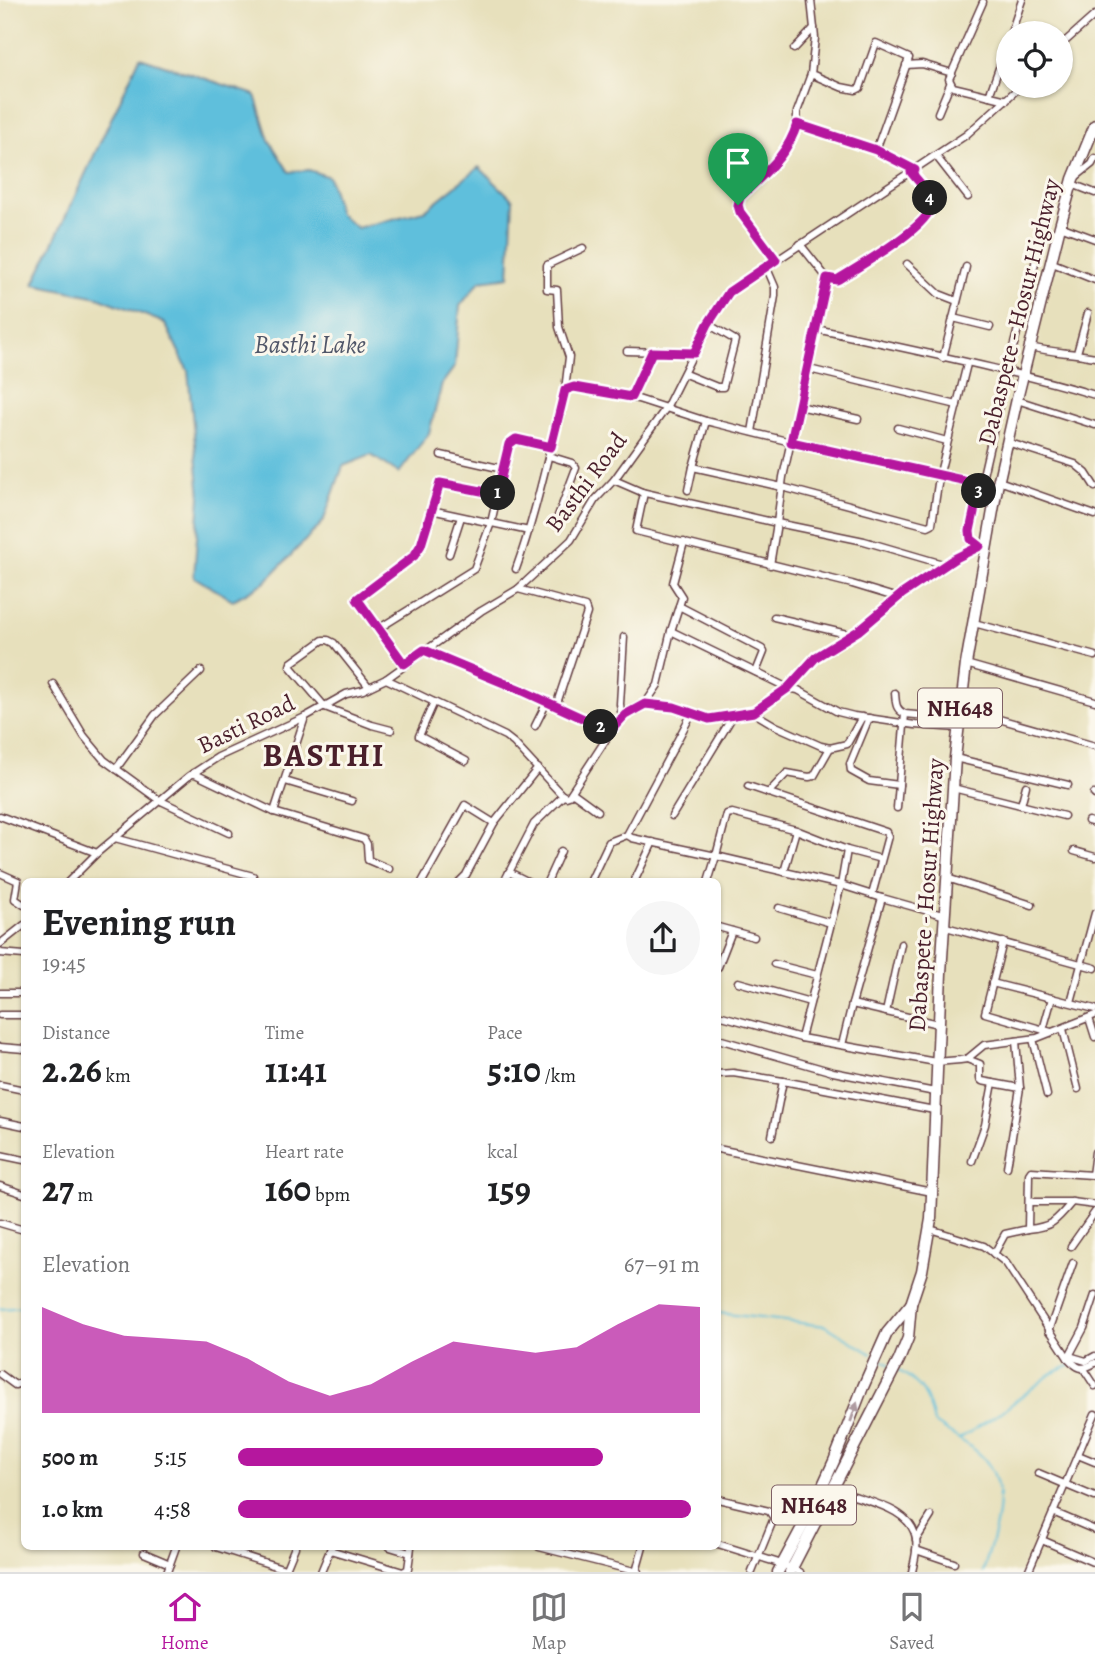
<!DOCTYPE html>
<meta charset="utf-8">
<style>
:root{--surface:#fff;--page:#f6f6f6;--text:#202124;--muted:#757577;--line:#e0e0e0;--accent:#b5179e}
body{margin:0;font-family:Alegreya,serif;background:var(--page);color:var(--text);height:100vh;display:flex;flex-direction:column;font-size:26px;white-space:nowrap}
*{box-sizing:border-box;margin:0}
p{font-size:23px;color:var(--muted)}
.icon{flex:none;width:38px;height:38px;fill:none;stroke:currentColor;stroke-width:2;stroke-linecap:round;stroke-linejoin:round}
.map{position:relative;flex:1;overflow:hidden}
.side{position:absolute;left:21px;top:878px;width:700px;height:672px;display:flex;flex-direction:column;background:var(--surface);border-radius:10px;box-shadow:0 2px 5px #0004}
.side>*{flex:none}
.fabs{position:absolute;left:996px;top:21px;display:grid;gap:14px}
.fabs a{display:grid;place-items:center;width:77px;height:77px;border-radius:50%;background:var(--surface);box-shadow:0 2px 5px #0004;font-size:35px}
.pin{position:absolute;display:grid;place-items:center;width:60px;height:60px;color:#fff;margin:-72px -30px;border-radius:50% 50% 50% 0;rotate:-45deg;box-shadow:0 0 7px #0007}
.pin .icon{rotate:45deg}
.km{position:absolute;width:35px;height:35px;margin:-18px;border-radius:50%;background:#222;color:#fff;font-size:19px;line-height:35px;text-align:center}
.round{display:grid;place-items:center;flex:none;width:74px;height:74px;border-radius:37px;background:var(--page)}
.head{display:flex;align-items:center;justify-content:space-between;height:119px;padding:0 21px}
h1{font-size:38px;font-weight:600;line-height:52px}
.stats{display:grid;grid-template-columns:repeat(3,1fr);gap:10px;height:119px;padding:7px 21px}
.stats div{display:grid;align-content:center}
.stats b{font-size:35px;font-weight:600}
.stats small{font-size:19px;font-weight:400}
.stats p{font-size:19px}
.chart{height:196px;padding:14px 21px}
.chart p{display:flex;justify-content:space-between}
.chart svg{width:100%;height:126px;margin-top:7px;fill:var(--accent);opacity:.7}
ul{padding:0 21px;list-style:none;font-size:23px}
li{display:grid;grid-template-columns:112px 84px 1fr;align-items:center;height:52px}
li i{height:18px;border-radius:9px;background:var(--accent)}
.tabs{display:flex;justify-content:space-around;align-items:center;height:98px;border-top:2px solid var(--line);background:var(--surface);font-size:19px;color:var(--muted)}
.tabs a{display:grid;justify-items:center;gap:4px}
.tabs .active{color:var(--accent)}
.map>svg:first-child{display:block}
.water{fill:#5ebfdc;stroke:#546f84;stroke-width:2}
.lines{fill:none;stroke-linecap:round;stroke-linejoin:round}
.stream{stroke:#5ebfdc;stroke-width:2}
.minor-casing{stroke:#623c41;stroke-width:9}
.trunk-casing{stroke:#623c41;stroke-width:13}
.minor{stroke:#fff;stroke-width:6}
.trunk{stroke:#fff;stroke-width:10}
.oneway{fill:#ae9aa0}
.route-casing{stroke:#fff;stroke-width:14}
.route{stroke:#b5179e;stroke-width:9}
.labels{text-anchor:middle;stroke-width:6;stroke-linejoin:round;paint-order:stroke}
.shield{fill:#fbf7ec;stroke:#7f6065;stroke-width:2}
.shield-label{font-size:23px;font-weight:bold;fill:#4a1f2b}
.street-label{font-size:24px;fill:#4a1f2b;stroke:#fbf7ec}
.water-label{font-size:26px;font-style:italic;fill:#515769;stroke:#fbf7ec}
.district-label{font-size:32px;font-weight:bold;letter-spacing:2px;fill:#4a1f2b;stroke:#fbf7ec}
</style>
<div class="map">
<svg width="1095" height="1572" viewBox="0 0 1095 1572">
<rect width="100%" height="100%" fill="#fbf7ec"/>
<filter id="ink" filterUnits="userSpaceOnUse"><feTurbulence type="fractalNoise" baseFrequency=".0143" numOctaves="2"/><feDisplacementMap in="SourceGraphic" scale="14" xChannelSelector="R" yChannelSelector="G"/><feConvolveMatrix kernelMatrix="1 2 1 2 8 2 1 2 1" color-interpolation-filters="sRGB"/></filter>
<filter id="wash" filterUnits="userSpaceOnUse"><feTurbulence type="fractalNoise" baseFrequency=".00686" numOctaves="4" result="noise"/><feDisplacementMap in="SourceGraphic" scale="28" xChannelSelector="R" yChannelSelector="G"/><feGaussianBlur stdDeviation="1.57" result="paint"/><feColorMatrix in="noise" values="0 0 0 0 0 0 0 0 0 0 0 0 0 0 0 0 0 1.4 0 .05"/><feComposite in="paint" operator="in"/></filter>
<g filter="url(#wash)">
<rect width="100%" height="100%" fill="#e7e0bc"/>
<!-- water -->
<path class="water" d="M140,57L255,95L269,140L289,172L309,170L329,177L339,214L357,228L424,211L479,167L513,200L509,277L480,281L460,306L455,366L442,384L429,433L399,473L371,455L343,466L323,522L264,583L233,600L194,577L200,497L188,371L165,323L98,297L34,284Z"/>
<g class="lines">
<!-- stream -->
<g class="stream">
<path d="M0,1309L24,1307"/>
<path d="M718,1313L826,1326L872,1354"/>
<path d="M880,1359L890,1365"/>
<path d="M898,1370C923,1385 928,1395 934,1423C947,1432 962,1440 975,1450C1015,1482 995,1530 983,1572"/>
<path d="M959,1439L1000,1413L1051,1374L1071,1365"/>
</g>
</g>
</g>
<g filter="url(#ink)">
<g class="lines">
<defs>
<g id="minor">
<path d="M983,2L949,79L953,87L1007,100"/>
<path d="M1011,33L1022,0"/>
<path d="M1060,46L1095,15"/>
<path d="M794,49L814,28"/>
<path d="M906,65L922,64L952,73"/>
<path d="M811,74L797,112V124L876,150L909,58L876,43L860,88L856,90L841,87L811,74L815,38L811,0"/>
<path d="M989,96L1008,43"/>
<path d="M938,113L950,84"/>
<path d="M876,150L915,170"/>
<path d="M936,156L968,197"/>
<path d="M730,164L740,197"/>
<path d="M1077,176L1092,164L1095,158"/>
<path d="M1072,184L1095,193"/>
<path d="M1060,226L1095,239"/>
<path d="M776,260L740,212L738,205L740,197C764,173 787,157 797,124"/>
<path d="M1050,262L1095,280"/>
<path d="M907,264L939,294L957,301"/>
<path d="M827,278L837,280C869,260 904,240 930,212L929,195L911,172"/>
<path d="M953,318L990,327"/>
<path d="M817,329C910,350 1004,368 1095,395"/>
<path d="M1030,347C1053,353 1072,352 1095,357"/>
<path d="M627,351L694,353"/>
<path d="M1077,353L1088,313"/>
<path d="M943,358L966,267"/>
<path d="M809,369L957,405"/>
<path d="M685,374L717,387H723L735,340L708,324"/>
<path d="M565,390L569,357L559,327L557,290L547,289V265L583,248"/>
<path d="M631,397L652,352"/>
<path d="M1017,400L1095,425"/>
<path d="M799,406L858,419"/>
<path d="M706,421L693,467L782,487L928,526L932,524L939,477L967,364"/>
<path d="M898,428L947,441"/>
<path d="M752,432L775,296V287L766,266"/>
<path d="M1007,442L1075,464L1086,473L1095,487"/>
<path d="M441,455L503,469"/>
<path d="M549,456L572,463L576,468L558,516"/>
<path d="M614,480L644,493L636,531L852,584L898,598"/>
<path d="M999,481L1095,515"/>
<path d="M688,490L693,467"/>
<path d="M641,492L777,523L783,477L827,278L800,244"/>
<path d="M431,510L440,483L497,494"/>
<path d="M980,546L971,539L970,532L1007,371L1041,240L1044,236L1058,231"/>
<path d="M449,554L461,517"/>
<path d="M770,565L777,523L864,541L946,565"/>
<path d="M516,569C537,511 549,450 565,390L574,387L638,399L706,421L791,442L997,488"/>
<path d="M518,589L585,607L587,613L556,706"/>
<path d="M679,606L762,649L764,652L756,672"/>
<path d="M774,617L851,635"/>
<path d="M974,623L1095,656"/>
<path d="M378,629L474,569L491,523L509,444L516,440L551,447"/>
<path d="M671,631L682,597L673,583L684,542"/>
<path d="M624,637L620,704L621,711L625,715"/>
<path d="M424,650L523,691L606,729L614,727L625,715L645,704L658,685L671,631L788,688L798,690L838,712L854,716L915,725L958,728"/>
<path d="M404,664L357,599L414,556L421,545L431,510L529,531"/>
<path d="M966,664L1095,701"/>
<path d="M386,679L505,736L514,743L561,794L566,797L569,796L614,727"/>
<path d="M53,684L84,736L104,760L159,800L229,833"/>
<path d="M369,687L334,643L328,640H323L291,663L290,666L325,707L372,725L391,730"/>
<path d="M895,693C896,703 895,709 905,714L959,719"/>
<path d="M434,702L419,736L466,761"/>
<path d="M645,704L675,707L709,719L754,713L788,688L816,657L858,631L902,594L954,559L986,543"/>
<path d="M960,708L1095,746"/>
<path d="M754,713L776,726L821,746L830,748L847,744L862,717"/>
<path d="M869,718L850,764L851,771L869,781L899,785"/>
<path d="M535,726L547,702"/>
<path d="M955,758L1068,785"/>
<path d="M116,769L155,715L201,671"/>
<path d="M193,773L274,812L364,839L367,844L368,860L389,869"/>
<path d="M285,781L352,801"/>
<path d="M748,786L886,832L888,836L872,895"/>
<path d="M953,788L1064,816"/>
<path d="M572,792L598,811"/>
<path d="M768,793L787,773L809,777L814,776L830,748"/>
<path d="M1094,794L1095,795"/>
<path d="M1021,805L1026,786"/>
<path d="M897,808L905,714"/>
<path d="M274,812L305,717"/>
<path d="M0,816L97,853"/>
<path d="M672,816L733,716"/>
<path d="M1088,821L1095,823"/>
<path d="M627,835L632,838L716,856L727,814L732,813L796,830L847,850L841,885L801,1038L936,1062L960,1060L967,1059L984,1045L1037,1038L1095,1015"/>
<path d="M115,838L253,876"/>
<path d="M847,850L881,859"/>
<path d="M1074,851L1095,857"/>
<path d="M509,872L529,882"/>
<path d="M784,872L796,830"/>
<path d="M0,873L18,881L15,899L24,905"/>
<path d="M947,878L1032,905"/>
<path d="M68,882L97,853L189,776L218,757L305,717L346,694L363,690L386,679L481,611L518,589L571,540L595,500L614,480L666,408L708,324L729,292L966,135L1021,86"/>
<path d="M422,882L465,805L494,823"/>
<path d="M459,882L466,875L494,823L538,768"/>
<path d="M504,882L534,824L563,796"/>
<path d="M547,882L561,851"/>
<path d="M590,882L609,842L627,835L692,713"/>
<path d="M634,882L653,842"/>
<path d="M708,882L716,856L841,885L882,898L852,1004L938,1024"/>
<path d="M882,898L946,916"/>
<path d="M779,908L831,923"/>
<path d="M718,927L754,937"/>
<path d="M946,927L1095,968"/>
<path d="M1003,942L985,1013L1051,1032"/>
<path d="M0,944L24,925"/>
<path d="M0,953L24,955"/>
<path d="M774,964L817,975"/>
<path d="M718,967L732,931"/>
<path d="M738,982L810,1002"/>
<path d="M992,983L1095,1009"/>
<path d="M0,993H24"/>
<path d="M1071,1002L1095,913"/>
<path d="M886,1012L901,944"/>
<path d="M0,1015H24"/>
<path d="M722,1016L801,1038"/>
<path d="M1089,1018L1095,1037"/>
<path d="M1063,1029L1078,1089"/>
<path d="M1043,1030L1052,998"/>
<path d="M718,1039L833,1072L935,1092"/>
<path d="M1033,1039L1047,1095"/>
<path d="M842,1045L852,1004"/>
<path d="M0,1047L24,1049"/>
<path d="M967,1059L980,1064V1079L982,1081L1020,1088"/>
<path d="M718,1074L733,1073L783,1081L934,1110"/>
<path d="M0,1085L24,1090"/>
<path d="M0,1121L24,1126"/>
<path d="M772,1136L783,1081"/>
<path d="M718,1149L932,1192"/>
<path d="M0,1155L24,1160"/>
<path d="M972,1161L985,1125L993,1083"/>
<path d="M1007,1167L1020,1088L1016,1041"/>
<path d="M0,1186L24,1194"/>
<path d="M1029,1202H1072L1095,1205"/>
<path d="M0,1223L24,1230"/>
<path d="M930,1229L984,1246L1006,1263L1068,1358C1078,1369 1081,1371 1095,1363"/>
<path d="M1028,1229C1052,1227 1057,1220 1072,1202"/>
<path d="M1071,1246L1095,1212"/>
<path d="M994,1254L1005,1234L1028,1229L1029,1174L1031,1171L1092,1175L1095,1152"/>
<path d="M1049,1331L1073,1263"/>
<path d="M1069,1356L1086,1361L1095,1356"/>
<path d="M1068,1358L1084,1328L1095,1295"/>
<path d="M1084,1369L1095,1386"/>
<path d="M0,1374L15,1385L22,1382L24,1377"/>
<path d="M1078,1455L1095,1462"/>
<path d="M1038,1473L1095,1497"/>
<path d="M718,1499L769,1511L774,1518L752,1572"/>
<path d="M827,1499L837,1501L845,1493C869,1502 912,1509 916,1539C918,1550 914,1561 912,1572"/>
<path d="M1053,1512L1095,1530"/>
<path d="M916,1540L931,1516"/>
<path d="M1042,1540L1095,1563"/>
<path d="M718,1544L782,1564L800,1572"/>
<path d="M216,1547L285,1569"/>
<path d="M390,1547L410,1553"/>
<path d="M539,1547L638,1572"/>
<path d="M330,1550L403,1572"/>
<path d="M916,1550L954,1563"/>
<path d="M144,1553L170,1564"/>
<path d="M285,1571L295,1547"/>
<path d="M167,1572L176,1547"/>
<path d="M321,1572L331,1548"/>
<path d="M403,1572L408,1569L411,1547"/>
<path d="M636,1572L643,1547"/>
<path d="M1028,1572L1095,1414"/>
</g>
<g id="trunk">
<path d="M778,1572L813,1507L834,1461L863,1387L887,1333L911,1304"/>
<path d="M790,1572L899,1360L908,1338L911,1304L922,1271L931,1219L941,973L955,758L966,664L997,488L1017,399L1060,226L1073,179L1095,125"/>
</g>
</defs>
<!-- minor casing -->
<use href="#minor" class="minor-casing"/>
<!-- trunk casing -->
<use href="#trunk" class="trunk-casing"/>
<!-- minor -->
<use href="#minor" class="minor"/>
<!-- trunk -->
<use href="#trunk" class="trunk"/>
</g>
<!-- one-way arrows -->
<defs><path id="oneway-solid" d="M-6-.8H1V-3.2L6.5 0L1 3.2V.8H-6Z" transform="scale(1.75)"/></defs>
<use class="oneway" href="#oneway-solid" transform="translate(854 1412) rotate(-71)"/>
</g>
<g class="lines" filter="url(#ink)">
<defs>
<path id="route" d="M797,124L876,150L915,170L911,172C918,182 931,192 931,205C931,226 856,268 837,280L827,278L791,442L980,484L970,531L971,539L980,546L954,559L902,594L858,631L816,657L788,688L754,712L709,719L674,707L645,704L625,715L614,727L606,729L523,691L424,650L404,664L357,599L414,556L421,545L440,483L497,494L509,444L516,439L551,447L565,390L574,387L631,397L652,352L694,353L708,324L729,292L776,260L740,212L738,205L740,197C764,173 787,157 797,124Z"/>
</defs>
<!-- route casing -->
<use href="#route" class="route-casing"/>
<!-- route -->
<use href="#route" class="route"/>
</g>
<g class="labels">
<!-- shield labels -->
<g class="shield">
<rect x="918" y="688.5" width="84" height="39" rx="5"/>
<rect x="772" y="1485.5" width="84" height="39" rx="5"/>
</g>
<g class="shield-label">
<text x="960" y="716">NH648</text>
<text x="814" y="1513">NH648</text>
</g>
<!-- street labels -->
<g class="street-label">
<text transform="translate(1019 312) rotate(-76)" y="8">Dabaspete - Hosur Highway</text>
<text transform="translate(586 482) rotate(-53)" y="8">Basthi Road</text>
<text transform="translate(246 724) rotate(-26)" y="8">Basti Road</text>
<text transform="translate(926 895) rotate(-86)" y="8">Dabaspete - Hosur Highway</text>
</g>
<!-- water labels -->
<g class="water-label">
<text x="310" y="353">Basthi Lake</text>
</g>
<!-- district labels -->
<g class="district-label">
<text x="324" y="766">BASTHI</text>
</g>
</g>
</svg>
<div class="fabs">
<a><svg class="icon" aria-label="locate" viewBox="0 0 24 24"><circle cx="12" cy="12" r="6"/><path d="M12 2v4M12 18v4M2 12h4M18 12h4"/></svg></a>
</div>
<div class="pin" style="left:738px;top:205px;background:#1e9e55"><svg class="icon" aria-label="arrive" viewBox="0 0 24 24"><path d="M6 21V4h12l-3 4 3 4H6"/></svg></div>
<b class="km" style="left:498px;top:493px">1</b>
<b class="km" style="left:601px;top:727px">2</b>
<b class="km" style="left:979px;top:491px">3</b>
<b class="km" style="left:930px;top:198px">4</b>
<section class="side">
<div class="head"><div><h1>Evening run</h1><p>19:45</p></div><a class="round"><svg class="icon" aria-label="share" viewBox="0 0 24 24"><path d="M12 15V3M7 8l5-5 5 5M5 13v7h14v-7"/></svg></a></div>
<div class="stats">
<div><p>Distance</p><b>2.26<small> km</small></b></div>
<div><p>Time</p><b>11:41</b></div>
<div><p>Pace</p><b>5:10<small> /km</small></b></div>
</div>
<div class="stats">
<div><p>Elevation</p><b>27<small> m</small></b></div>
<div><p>Heart rate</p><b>160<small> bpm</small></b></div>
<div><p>kcal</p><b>159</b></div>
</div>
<div class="chart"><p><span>Elevation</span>67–91 m</p>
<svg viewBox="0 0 160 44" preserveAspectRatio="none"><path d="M0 44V7L10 13L20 17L30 18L40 19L50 25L60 33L70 38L80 34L90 26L100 19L110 21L120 23L130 21L140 13L150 6L160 7V44z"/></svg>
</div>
<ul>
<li><b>500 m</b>5:15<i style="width:79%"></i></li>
<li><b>1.0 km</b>4:58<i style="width:98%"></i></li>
</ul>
</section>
</div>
<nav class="tabs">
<a class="active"><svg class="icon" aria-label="home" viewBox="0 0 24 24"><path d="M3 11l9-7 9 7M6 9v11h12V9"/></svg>Home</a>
<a><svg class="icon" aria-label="map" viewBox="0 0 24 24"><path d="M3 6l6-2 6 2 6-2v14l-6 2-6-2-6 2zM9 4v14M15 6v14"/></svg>Map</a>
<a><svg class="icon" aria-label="saved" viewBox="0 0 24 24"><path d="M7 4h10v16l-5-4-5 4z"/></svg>Saved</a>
</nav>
